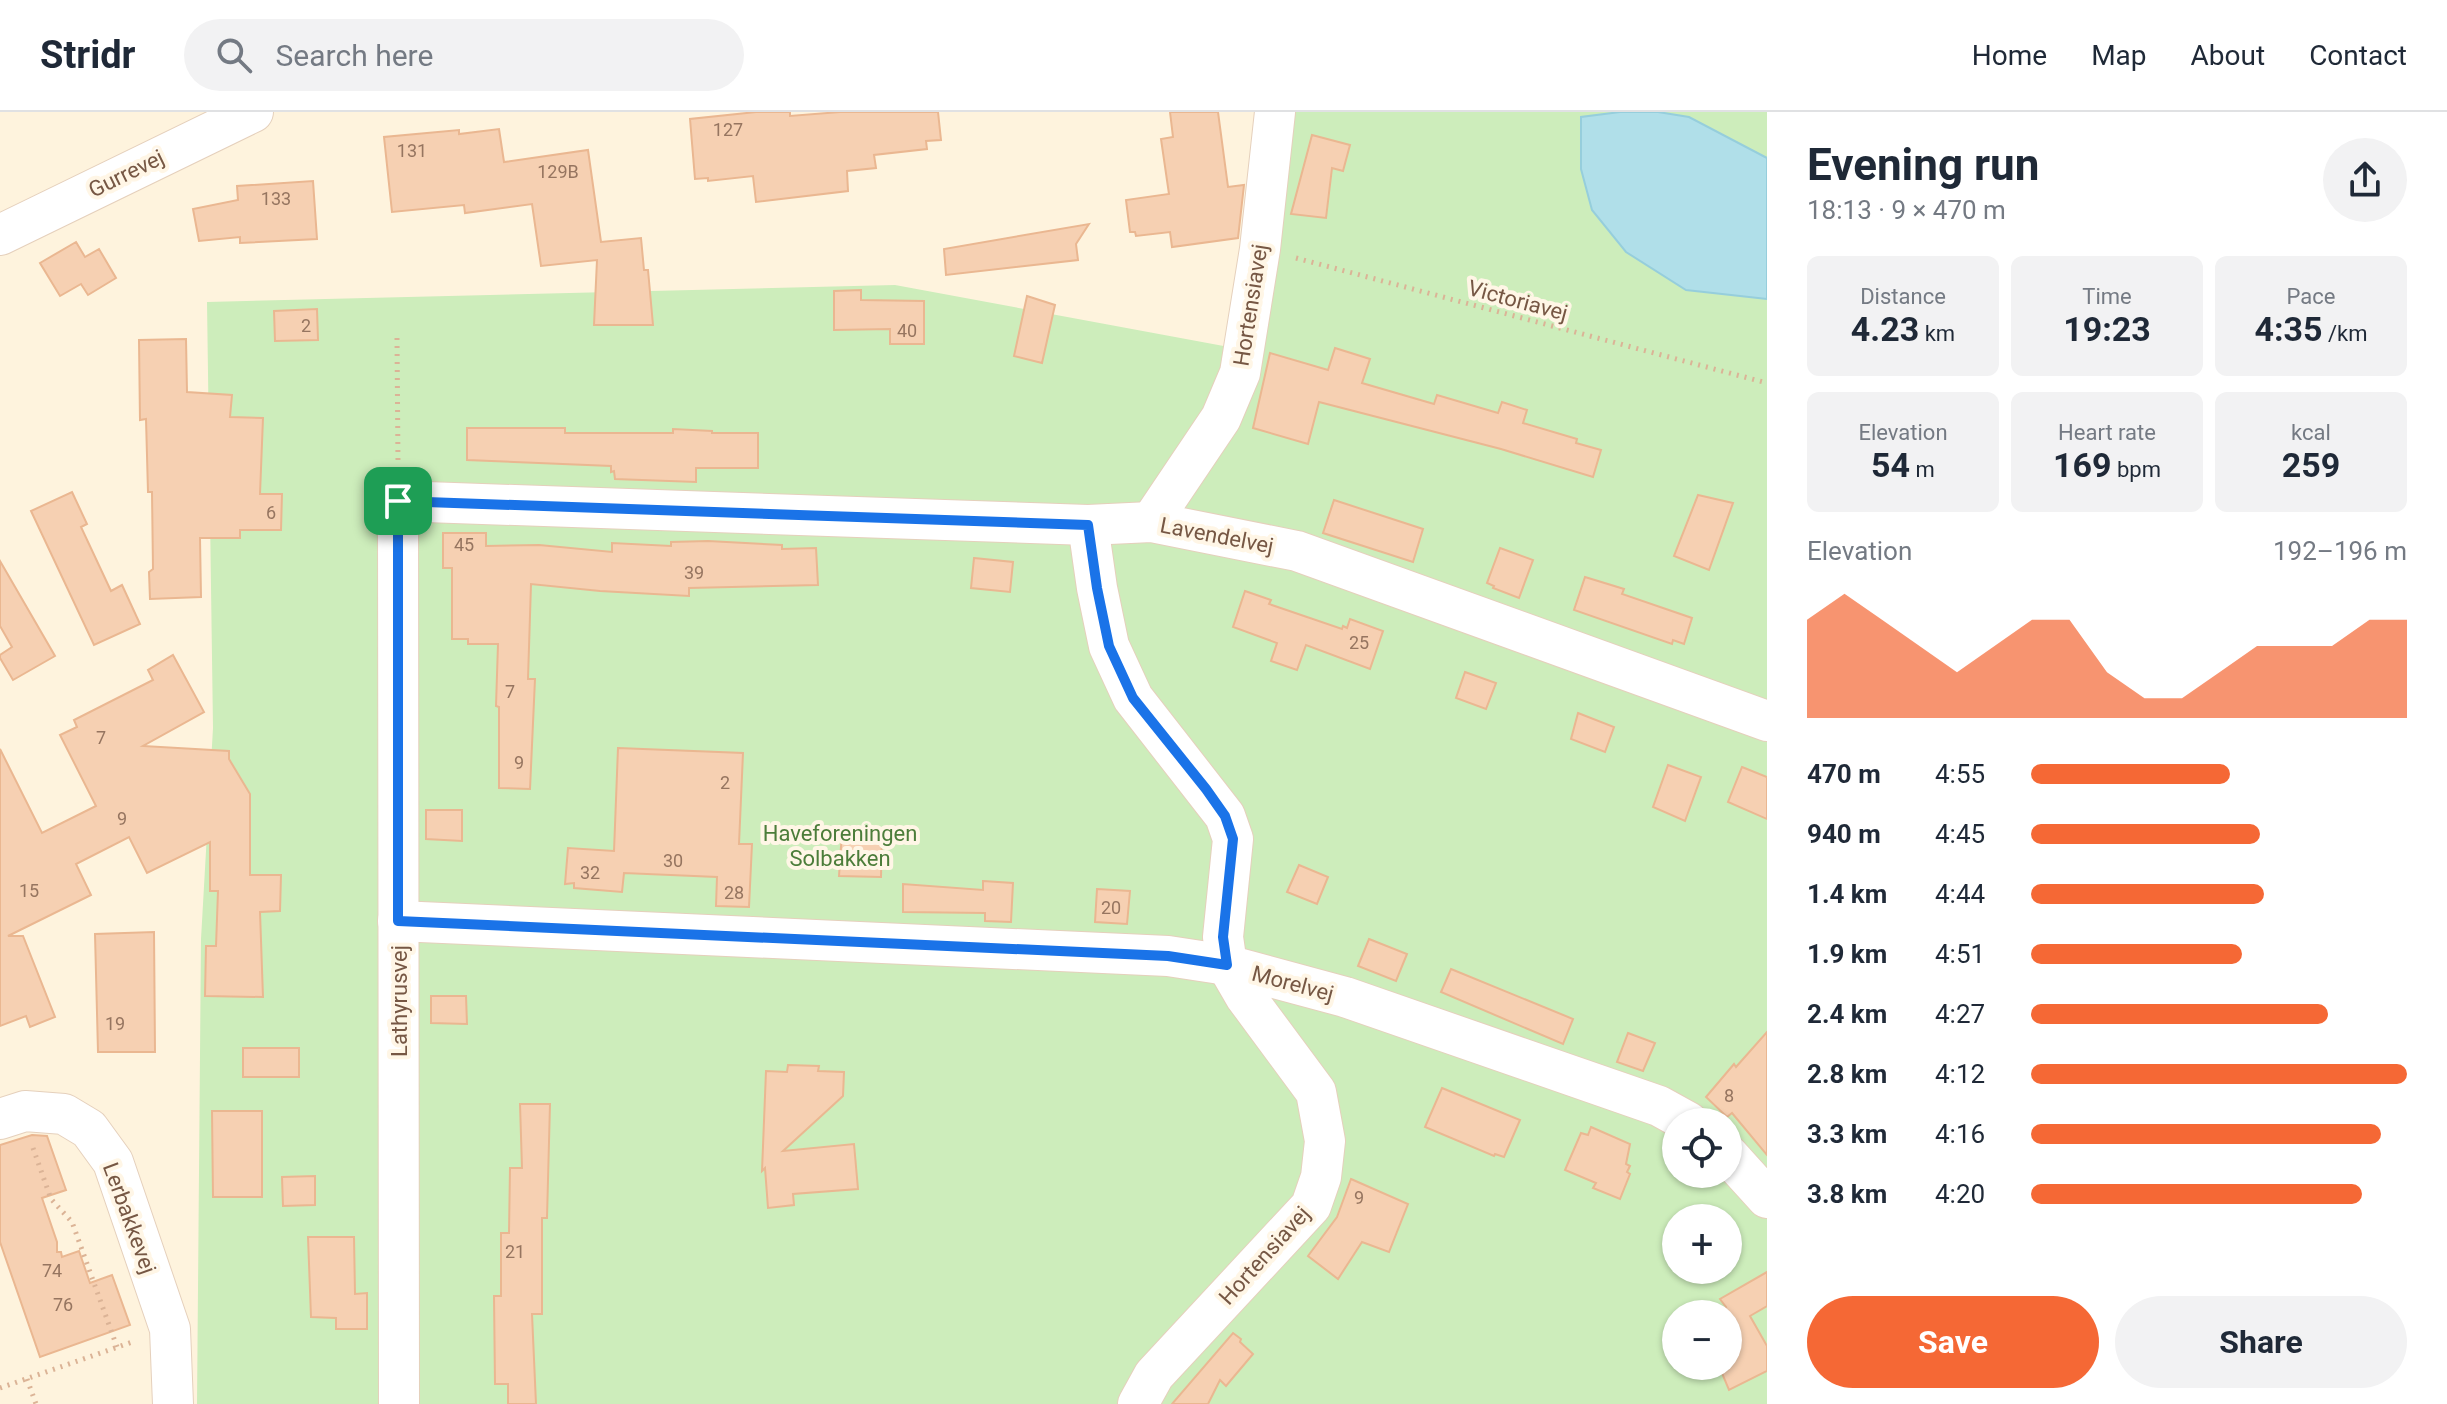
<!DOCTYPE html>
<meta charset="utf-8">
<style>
:root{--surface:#fff;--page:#f2f2f3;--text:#1f2937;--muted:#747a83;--line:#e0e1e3;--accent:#f56835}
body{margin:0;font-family:Roboto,sans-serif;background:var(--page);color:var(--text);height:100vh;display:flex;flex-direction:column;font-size:30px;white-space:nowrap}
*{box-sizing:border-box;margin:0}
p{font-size:26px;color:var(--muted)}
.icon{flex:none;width:44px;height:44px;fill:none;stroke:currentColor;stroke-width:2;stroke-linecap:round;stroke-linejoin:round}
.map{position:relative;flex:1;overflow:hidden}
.sheet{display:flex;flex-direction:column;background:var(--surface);width:680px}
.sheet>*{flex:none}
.controls{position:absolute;left:1662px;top:996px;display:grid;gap:16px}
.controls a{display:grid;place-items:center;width:80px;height:80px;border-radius:50%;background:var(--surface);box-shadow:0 2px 6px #0004;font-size:40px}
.pin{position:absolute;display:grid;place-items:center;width:68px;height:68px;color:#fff;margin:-34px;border-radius:16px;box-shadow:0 4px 12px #0006}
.round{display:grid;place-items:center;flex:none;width:84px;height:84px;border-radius:42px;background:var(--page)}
.summary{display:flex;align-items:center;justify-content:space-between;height:136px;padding:0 40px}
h1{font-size:44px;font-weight:700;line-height:60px}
.stats{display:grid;grid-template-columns:repeat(3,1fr);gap:12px;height:136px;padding:8px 40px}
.stats div{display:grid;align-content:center;border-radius:12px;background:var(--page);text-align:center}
.stats b{font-size:34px;font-weight:700}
.stats small{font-size:22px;font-weight:400}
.stats p{font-size:22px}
.chart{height:224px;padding:16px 40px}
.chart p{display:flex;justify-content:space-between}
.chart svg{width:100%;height:144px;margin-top:8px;fill:var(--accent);opacity:.7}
.action{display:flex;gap:16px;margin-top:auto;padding:16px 40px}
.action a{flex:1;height:92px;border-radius:48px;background:var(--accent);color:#fff;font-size:32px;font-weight:700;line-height:92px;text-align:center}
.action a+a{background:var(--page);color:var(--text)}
ul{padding:0 40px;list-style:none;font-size:26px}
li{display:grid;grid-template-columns:128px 96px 1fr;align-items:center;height:60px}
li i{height:20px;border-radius:10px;background:var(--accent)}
header{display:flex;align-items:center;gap:48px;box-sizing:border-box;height:112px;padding:0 40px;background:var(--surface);border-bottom:2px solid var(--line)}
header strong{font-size:38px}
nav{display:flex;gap:44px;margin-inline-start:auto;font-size:28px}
.search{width:560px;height:72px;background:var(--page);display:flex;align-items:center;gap:20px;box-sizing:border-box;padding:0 28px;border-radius:44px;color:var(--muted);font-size:30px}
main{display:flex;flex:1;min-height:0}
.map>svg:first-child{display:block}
.green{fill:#cdedbb;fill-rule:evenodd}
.water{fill:#b0dfe9;stroke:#96cedc;stroke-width:2}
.building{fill:#f6d0b2;stroke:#eab791;stroke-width:2}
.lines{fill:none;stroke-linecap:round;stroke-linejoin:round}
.minor-casing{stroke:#e5d0bc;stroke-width:42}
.path{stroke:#dbb396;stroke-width:5;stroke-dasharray:2 6;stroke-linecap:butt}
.minor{stroke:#fff;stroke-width:40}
.route-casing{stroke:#fff;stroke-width:16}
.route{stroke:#1a73e8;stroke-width:10}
.labels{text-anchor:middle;stroke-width:8;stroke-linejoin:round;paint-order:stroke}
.number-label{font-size:18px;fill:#967560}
.street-label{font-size:22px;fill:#765744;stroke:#fff6e6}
.park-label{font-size:22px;fill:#4c7d3a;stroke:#fff6e6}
</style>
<header>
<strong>Stridr</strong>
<div class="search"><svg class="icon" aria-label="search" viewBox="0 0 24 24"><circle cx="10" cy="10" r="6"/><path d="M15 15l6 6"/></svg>Search here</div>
<nav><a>Home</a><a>Map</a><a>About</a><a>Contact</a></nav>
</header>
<main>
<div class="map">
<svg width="1767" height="1292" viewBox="0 0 1767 1292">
<rect width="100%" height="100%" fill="#fef3dd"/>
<!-- green -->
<path class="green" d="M1257,0H1767V1292H197L201,827L213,616L207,190L895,173L1229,235ZM1676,1010H1728V1062H1676ZM1676,1106H1728V1158H1676ZM1676,1202H1728V1254H1676Z"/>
<!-- water -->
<path class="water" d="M1620,0H1658L1689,5L1767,46V187L1686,178L1626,140L1592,98L1581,57V5Z"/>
<!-- building -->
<g class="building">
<path d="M756,0H790V4L840,0H938L941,28L926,29L927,37L874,43L876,56L847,59L848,79L756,90L753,64L708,69V66L695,67L690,7Z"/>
<path d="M1170,0H1218L1228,75L1244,73L1238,126L1172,135L1170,120L1136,124L1135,120H1130L1126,88L1169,82L1161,27L1173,25Z"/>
<path d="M499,17L504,50L588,38L601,130L641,126L644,158H648L653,213H594L597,148L541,154L532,92L465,101L464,93L392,100L384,25L459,18V22Z"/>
<path d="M1312,23L1350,33L1343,59L1332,56L1326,106L1291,102Z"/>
<path d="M313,69L317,127L240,131V125L199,129L193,97L238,88L237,74Z"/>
<path d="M1089,112L1076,132L1078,148L946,163L944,137Z"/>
<path d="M76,130L85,145L99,137L116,166L88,183L81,172L60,184L40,151Z"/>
<path d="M861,178V188L924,189V232H890V217L834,218V179Z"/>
<path d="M1027,184L1055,193L1042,251L1014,244Z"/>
<path d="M317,197L318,228L275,229L274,199Z"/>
<path d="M186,227L187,280L232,283L230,305L263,306L260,382H282L281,418H240V426H200L201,485L150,487L149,460L153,457L152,380H148L146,307L140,308L139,228Z"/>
<path d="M1335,236L1370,247L1362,271L1434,292L1437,283L1498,301L1502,290L1527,298L1523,311L1577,327L1576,331L1601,338L1593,365L1501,337L1319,290L1308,332L1253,316L1270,241L1328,258Z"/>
<path d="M467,316H565V321H673V317L712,319V321H758V356H696V370L615,367L614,359L611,360V354L467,348Z"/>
<path d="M72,380L87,412L81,415L111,479L122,473L140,512L94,533L31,399Z"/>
<path d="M1698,383L1733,391L1709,458L1674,444Z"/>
<path d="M1334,388L1423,417L1413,450L1323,421Z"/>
<path d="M443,421H486V434L539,433L612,440V431L671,434V430L708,429L782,433V437L816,436L818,473L689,476V484L600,479L531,472L528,567H535L530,677L499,676V595L496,594L498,532H468V527H452V456H443Z"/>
<path d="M1500,436L1533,448L1519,486L1493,476L1494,474L1487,471Z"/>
<path d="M974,446L1013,450L1010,480L971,476Z"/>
<path d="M0,449L55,544L13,568L0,546V543L12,535L0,514Z"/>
<path d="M1585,465L1624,477L1622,482L1692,506L1684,532L1673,528L1672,532L1574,498Z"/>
<path d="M1245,479L1271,488L1269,492L1342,517L1343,514L1347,516L1350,507L1383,519L1370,557L1306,533L1297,558L1271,549L1277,531L1233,515Z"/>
<path d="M173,543L204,600L143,634L229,639V647L250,682V763H281L280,799L260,800L263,885L205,884L206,834H216L218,779H210V730L147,761L129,725L76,752L91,783L8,824H23L55,905L30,915L26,904L0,914V637L42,721L96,694L60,623L77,615L74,608L153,568L148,558Z"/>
<path d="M1465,560L1496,571L1486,597L1456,586Z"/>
<path d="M1578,601L1614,615L1605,640L1571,627Z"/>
<path d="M618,636L743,641L739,732H752L749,795L716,794L717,765L624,761L622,780L574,776V771L565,772L568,736L614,739Z"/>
<path d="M1668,653L1701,665L1685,709L1653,695Z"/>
<path d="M1742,655L1767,665V707L1728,690Z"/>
<path d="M426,698H462V729L426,727Z"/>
<path d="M842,720L882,721L881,765L839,764Z"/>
<path d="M1299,753L1328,765L1317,792L1287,780Z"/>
<path d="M983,769L1013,771L1011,810L985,809V801L903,800V772L983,778Z"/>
<path d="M1097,777L1130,779L1127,812L1095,810Z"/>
<path d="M154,820L155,940H98L95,822Z"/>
<path d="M1369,827L1407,842L1396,869L1358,854Z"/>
<path d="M1451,857L1573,907L1563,932L1441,880Z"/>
<path d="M431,884H466L467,912L431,911Z"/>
<path d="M1767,920V1043L1732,1001L1727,1005L1706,985L1734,952L1736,955Z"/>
<path d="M1628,921L1655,931L1643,959L1617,950Z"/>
<rect x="243" y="936" width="56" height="29"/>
<path d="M788,953L819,954L818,959L844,960L843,984L783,1039L854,1032L858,1077L793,1082L794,1093L768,1096L765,1056L762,1059L766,959L787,960Z"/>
<path d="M1442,976L1520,1008L1504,1045L1495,1042L1494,1044L1425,1015Z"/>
<path d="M520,992H550L547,1106H542V1202H532L536,1292H508V1272H495L494,1184H501V1121H509L510,1056H522Z"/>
<path d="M212,999H262V1085H213Z"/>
<path d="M1591,1015L1630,1032L1626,1052L1630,1054L1627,1060L1630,1062L1620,1087L1593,1076L1596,1071L1565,1058L1581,1021L1588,1023Z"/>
<path d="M32,1023L47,1024L66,1078L42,1086L57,1130V1140H61L62,1145L79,1139L90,1171L112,1163L130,1213L40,1245L0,1130V1033Z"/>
<path d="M315,1064V1093L283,1094L282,1065Z"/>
<path d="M1351,1067L1408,1092L1389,1140L1362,1130L1338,1167L1308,1144L1337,1105Z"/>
<path d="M308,1125H354L355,1182L367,1181V1217H336V1206L311,1205Z"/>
<path d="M1767,1160V1194L1750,1204L1767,1234V1259L1729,1278L1719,1254H1728V1202H1714L1726,1195L1720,1187Z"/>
<path d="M1233,1221L1241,1227L1240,1230L1253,1242L1226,1274L1220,1268L1208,1292H1172Z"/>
</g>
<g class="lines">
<defs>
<g id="minor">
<path d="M0,123L253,0"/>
<path d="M1151,410L1221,306L1240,261L1260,137L1275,0"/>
<path d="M1088,413L1097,476L1109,534L1133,586L1225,704L1233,727L1223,825L1227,853L1245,884L1316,980L1325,1029L1321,1065L1311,1094L1154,1263L1138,1292"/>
<path d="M398,809L1168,844L1227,853L1345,885L1659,994L1688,1010"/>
<path d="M0,1007L25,999L64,1002L89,1017L113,1050L170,1217L173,1292"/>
<path d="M1728,1043L1767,1086"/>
<path d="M399,1292L398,389L1088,413L1151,410L1297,439L1767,609"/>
</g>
</defs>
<!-- minor casing -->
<use href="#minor" class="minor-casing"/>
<!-- path -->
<g class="path">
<path d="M1296,146L1767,271"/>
<path d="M397,226L398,352"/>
<path d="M33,1036L51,1087L72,1110L117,1235"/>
<path d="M27,1267L36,1292"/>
<path d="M0,1276L135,1229"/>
</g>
<!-- minor -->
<use href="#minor" class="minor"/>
</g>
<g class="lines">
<defs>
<path id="route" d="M398,389L1088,413L1097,476L1109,534L1133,586L1206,677L1225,704L1233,727L1223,825L1227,853L1168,844L398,809Z"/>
</defs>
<!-- route casing -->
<use href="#route" class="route-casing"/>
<!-- route -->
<use href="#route" class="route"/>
</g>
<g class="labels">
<!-- number labels -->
<g class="number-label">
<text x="728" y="24">127</text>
<text x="412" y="45">131</text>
<text x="558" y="66">129B</text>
<text x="276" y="93">133</text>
<text x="306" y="220">2</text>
<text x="907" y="225">40</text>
<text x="271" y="407">6</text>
<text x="464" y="439">45</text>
<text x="694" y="467">39</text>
<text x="1359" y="537">25</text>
<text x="510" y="586">7</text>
<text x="101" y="632">7</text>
<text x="519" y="657">9</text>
<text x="725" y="677">2</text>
<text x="122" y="713">9</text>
<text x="673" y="755">30</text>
<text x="590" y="767">32</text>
<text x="29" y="785">15</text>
<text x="734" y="787">28</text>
<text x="1111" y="802">20</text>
<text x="115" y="918">19</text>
<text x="1729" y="990">8</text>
<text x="1359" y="1092">9</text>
<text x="515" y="1146">21</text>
<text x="52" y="1165">74</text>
<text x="63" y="1199">76</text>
</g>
<!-- street labels -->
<g class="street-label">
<text transform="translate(126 61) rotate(-26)" y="8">Gurrevej</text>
<text transform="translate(1518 188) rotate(15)" y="8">Victoriavej</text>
<text transform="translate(1250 193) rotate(-81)" y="8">Hortensiavej</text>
<text transform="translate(1217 423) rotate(11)" y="8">Lavendelvej</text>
<text transform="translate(1293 871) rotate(15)" y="8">Morelvej</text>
<text transform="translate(399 889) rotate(-90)" y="8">Lathyrusvej</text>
<text transform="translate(130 1106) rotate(70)" y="8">Lerbakkevej</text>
<text transform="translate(1264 1143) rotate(-48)" y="8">Hortensiavej</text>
</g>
<!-- park labels -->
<g class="park-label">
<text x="840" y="729">Haveforeningen<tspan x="840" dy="25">Solbakken</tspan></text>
</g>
</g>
</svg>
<div class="controls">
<a><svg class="icon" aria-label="locate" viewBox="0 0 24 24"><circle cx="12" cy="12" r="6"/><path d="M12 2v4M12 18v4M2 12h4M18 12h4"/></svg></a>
<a>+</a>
<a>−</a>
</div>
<div class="pin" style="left:398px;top:389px;background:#1e9e55"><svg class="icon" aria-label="arrive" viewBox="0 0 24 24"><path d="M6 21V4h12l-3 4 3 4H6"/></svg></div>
</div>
<section class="sheet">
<div class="summary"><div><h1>Evening run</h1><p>18:13 · 9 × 470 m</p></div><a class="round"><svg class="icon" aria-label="share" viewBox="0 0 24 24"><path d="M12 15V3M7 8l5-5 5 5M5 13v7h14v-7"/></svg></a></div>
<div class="stats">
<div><p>Distance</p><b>4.23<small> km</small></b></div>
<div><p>Time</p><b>19:23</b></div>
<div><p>Pace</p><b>4:35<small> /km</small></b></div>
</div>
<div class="stats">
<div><p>Elevation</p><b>54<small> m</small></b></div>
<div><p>Heart rate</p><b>169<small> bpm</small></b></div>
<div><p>kcal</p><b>259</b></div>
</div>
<div class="chart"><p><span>Elevation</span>192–196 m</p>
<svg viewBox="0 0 160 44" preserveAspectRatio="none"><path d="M0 44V14L10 6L20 14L30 22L40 30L50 22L60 14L70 14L80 30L90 38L100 38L110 30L120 22L130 22L140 22L150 14L160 14V44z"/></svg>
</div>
<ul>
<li><b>470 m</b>4:55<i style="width:53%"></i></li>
<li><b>940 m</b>4:45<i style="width:61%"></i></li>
<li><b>1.4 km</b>4:44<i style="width:62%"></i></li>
<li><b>1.9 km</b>4:51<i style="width:56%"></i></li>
<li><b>2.4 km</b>4:27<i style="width:79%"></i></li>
<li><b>2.8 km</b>4:12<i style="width:100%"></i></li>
<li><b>3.3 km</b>4:16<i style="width:93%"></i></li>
<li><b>3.8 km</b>4:20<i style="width:88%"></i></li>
</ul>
<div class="action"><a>Save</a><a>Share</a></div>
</section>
</main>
